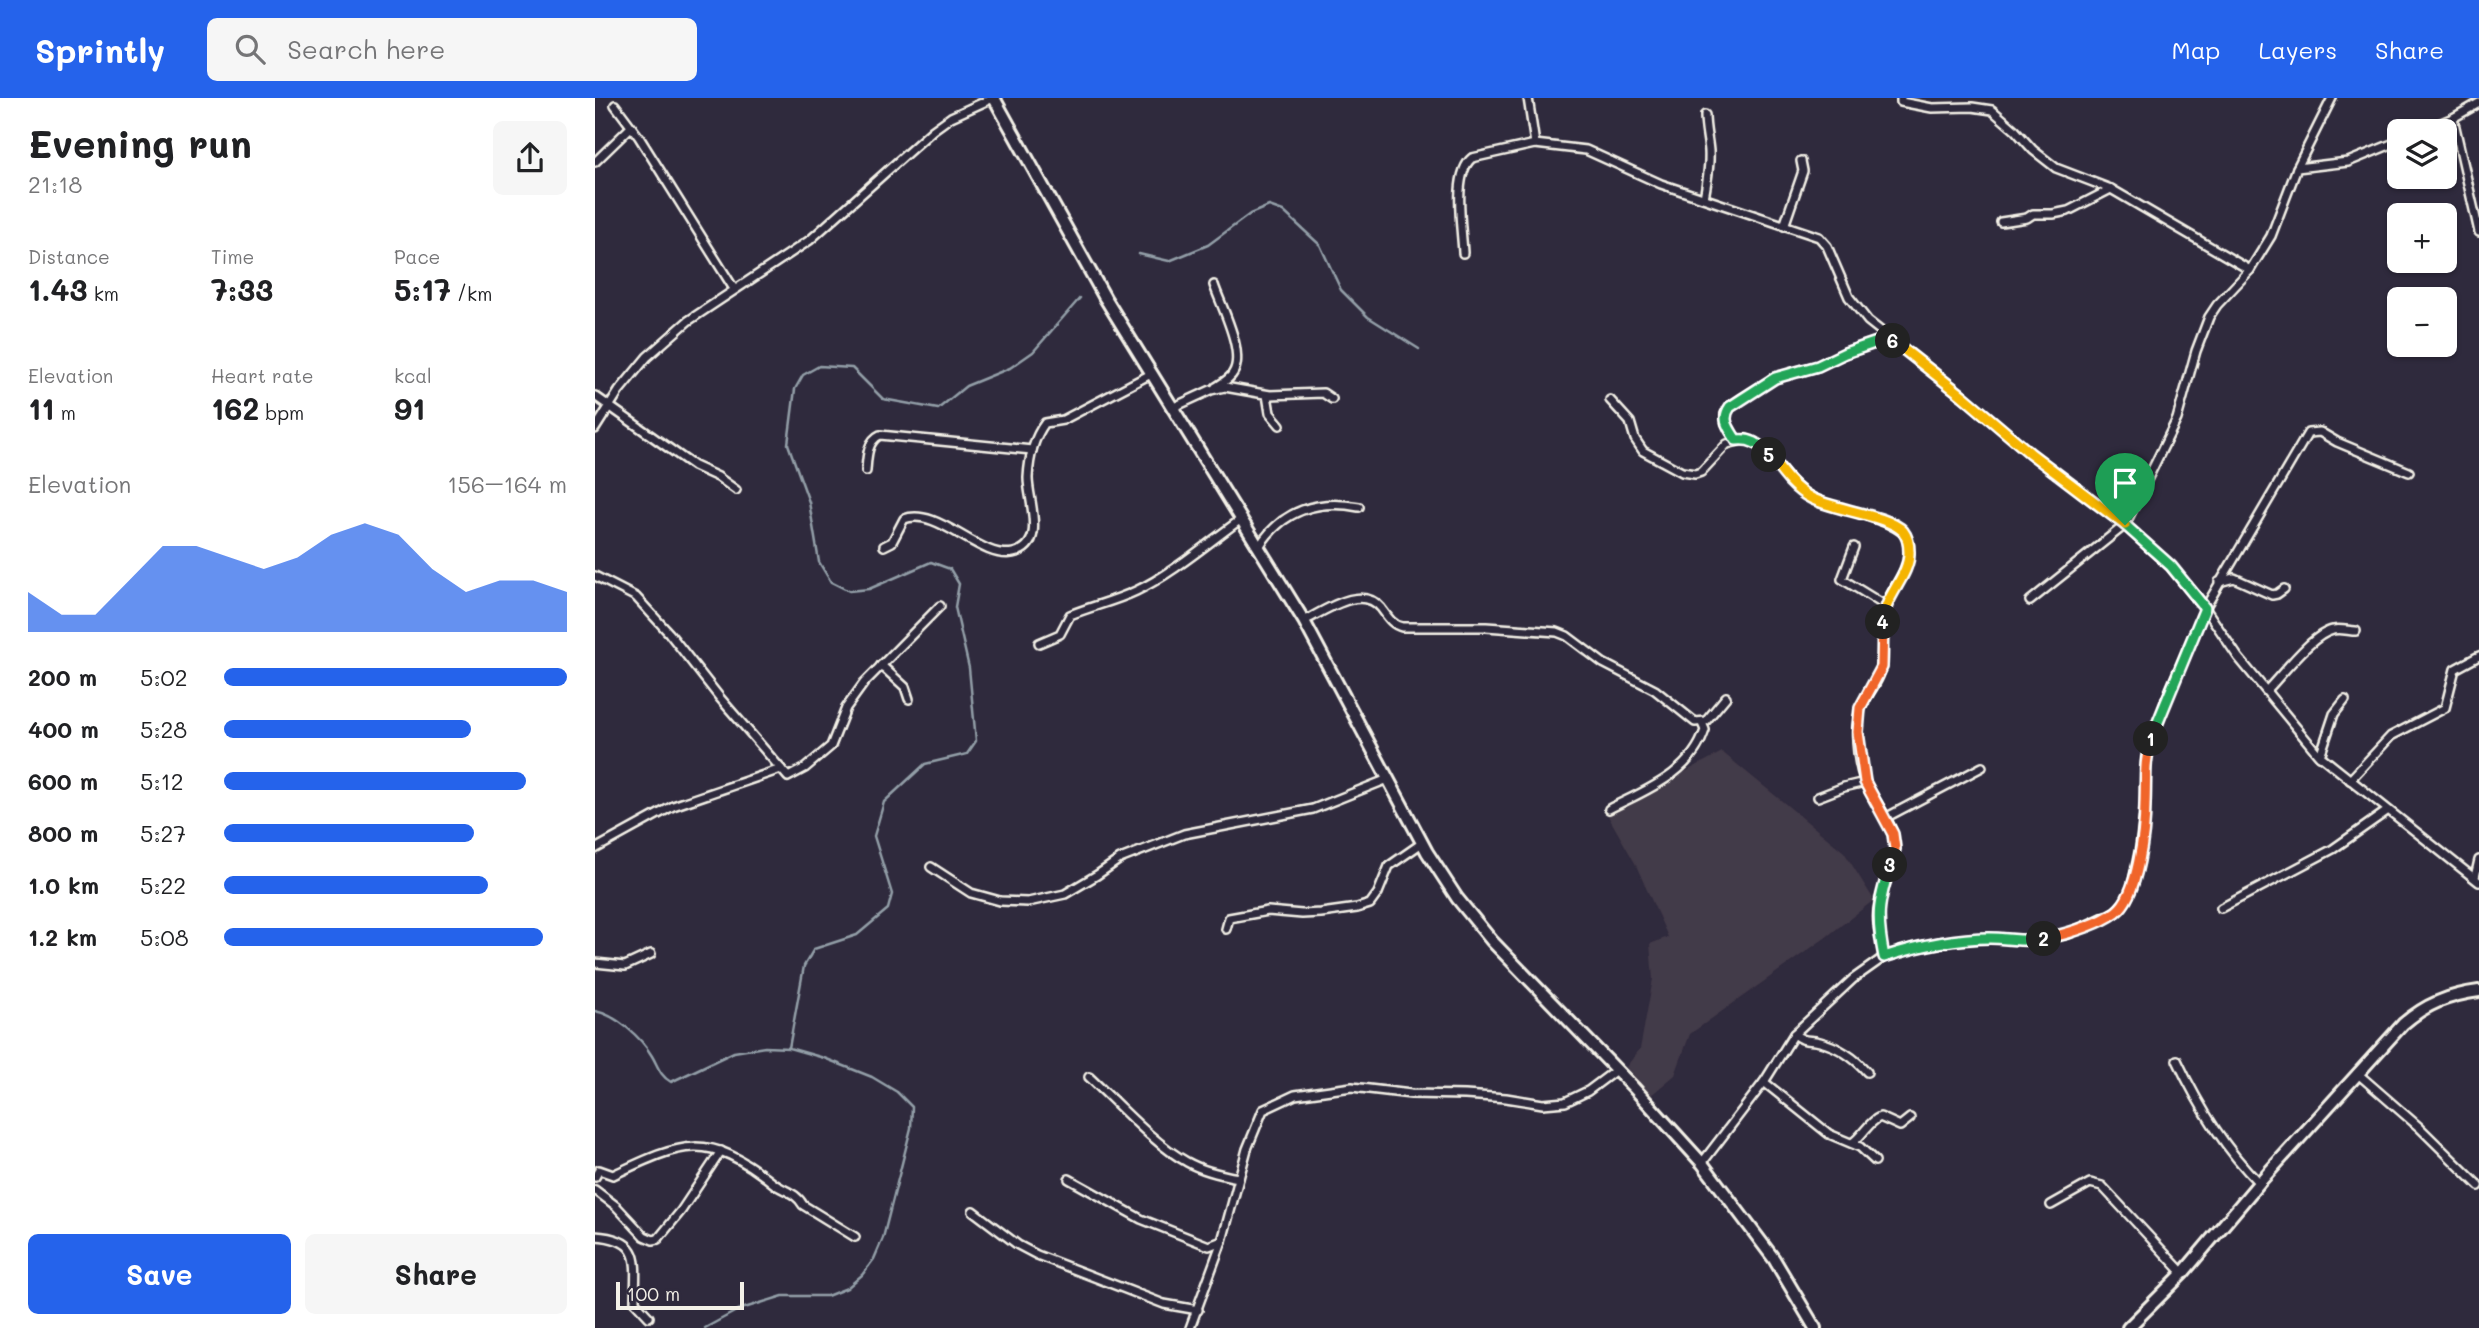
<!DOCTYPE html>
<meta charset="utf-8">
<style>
:root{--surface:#fff;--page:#f6f6f6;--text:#202124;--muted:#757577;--accent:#2563eb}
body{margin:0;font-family:Mali,sans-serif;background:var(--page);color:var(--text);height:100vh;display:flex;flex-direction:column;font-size:26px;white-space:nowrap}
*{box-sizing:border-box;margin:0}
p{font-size:23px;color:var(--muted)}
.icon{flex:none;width:38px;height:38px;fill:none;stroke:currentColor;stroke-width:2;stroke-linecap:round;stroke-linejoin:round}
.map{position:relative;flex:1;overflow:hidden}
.panel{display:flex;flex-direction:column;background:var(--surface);width:595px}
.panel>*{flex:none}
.buttons{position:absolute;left:1792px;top:21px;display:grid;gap:14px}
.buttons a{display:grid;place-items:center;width:70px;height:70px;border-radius:10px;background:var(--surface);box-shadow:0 2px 5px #0004;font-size:35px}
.scale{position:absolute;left:21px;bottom:18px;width:128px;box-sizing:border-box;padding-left:7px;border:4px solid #f4f1e8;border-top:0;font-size:19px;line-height:24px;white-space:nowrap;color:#f4f1e8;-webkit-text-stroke:5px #2f2a3d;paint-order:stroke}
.pin{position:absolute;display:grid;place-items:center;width:60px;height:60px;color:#fff;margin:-72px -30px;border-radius:50% 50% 50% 0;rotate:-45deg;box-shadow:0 0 7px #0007}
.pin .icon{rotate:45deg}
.km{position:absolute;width:35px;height:35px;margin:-18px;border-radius:50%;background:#222;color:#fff;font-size:19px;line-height:35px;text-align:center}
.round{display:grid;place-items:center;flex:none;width:74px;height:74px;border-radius:10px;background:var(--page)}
.overview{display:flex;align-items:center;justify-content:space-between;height:119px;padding:0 28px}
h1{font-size:38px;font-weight:800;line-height:52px}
.stats{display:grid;grid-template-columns:repeat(3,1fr);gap:10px;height:119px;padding:7px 28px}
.stats div{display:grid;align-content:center}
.stats b{font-size:30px;font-weight:800}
.stats small{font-size:19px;font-weight:400}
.stats p{font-size:19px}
.chart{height:196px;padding:14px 28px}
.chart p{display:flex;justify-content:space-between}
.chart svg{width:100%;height:126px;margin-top:7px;fill:var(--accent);opacity:.7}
.cta{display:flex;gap:14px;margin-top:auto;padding:14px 28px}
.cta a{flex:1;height:80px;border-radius:10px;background:var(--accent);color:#fff;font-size:28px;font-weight:800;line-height:80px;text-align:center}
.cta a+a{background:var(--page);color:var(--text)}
ul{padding:0 28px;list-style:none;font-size:23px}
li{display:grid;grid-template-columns:112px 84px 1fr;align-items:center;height:52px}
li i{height:18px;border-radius:9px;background:var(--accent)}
header{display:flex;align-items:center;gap:42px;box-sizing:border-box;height:98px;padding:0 35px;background:var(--accent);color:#fff}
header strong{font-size:33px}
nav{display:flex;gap:38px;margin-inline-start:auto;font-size:24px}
.search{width:490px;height:63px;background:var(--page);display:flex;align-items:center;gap:18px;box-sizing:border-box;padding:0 24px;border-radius:10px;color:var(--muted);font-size:26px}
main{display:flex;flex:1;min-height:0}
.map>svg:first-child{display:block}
.built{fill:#433a48}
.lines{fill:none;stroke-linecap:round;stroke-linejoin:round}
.stream{stroke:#939fa8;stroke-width:2.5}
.street-casing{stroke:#f4f1e8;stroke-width:12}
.secondary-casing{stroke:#f4f1e8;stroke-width:16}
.street{stroke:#2f2a3d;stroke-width:7}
.secondary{stroke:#2f2a3d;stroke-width:10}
.split-1-casing{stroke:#fff;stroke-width:14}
.split-2-casing{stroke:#fff;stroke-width:14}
.split-3-casing{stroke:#fff;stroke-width:14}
.split-4-casing{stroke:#fff;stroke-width:14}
.split-5-casing{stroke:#fff;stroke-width:14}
.split-6-casing{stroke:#fff;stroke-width:14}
.split-7-casing{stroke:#fff;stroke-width:14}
.split-1{stroke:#22a559;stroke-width:9}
.split-2{stroke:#f0652b;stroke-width:9}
.split-3{stroke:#22a559;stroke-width:9}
.split-4{stroke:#f0652b;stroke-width:9}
.split-5{stroke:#f5b400;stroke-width:9}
.split-6{stroke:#22a559;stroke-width:9}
.split-7{stroke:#f5b400;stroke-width:9}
</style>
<header>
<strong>Sprintly</strong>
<div class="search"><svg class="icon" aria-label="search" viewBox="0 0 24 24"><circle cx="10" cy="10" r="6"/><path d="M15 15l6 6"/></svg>Search here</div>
<nav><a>Map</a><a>Layers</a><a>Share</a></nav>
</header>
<main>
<section class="panel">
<div class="overview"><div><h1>Evening run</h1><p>21:18</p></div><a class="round"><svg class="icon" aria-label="share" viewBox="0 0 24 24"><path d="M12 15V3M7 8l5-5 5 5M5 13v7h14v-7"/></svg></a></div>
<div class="stats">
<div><p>Distance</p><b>1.43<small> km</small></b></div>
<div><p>Time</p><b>7:33</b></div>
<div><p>Pace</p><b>5:17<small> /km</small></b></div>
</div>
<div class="stats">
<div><p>Elevation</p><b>11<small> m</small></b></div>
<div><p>Heart rate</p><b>162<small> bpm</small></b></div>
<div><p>kcal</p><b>91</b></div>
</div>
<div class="chart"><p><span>Elevation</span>156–164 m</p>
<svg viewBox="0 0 160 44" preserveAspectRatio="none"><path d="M0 44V30L10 38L20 38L30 26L40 14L50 14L60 18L70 22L80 18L90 10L100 6L110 10L120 22L130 30L140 26L150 26L160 30V44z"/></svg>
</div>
<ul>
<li><b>200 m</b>5:02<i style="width:100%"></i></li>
<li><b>400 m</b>5:28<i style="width:72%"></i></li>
<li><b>600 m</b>5:12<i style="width:88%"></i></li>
<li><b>800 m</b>5:27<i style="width:73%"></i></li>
<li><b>1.0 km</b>5:22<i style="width:77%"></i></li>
<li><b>1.2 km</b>5:08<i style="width:93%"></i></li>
</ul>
<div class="cta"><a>Save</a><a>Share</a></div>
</section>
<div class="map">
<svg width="1884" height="1230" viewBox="0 0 1884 1230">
<rect width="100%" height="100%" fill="#2f2a3d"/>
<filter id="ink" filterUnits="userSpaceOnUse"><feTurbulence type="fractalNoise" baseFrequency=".0143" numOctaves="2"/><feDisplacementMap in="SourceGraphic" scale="14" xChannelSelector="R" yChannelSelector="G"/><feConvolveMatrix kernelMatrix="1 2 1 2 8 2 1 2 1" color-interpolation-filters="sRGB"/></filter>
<g filter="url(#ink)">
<!-- built -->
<path class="built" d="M1127,654L1249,754L1279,802L1230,840L1095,936L1080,977L1055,998L1031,969L1045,951L1058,881L1055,846L1073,839L1040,765L1012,716Z"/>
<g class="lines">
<!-- stream -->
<g class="stream">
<path d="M544,156L574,163L613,147L655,116L674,108L688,113L725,147L746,192L773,219L824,251"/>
<path d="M0,913C21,917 46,939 57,958C63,968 65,978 76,984L139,954L170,949L194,950L229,960L277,979L302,994L317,1009L316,1030L288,1140L279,1161L267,1177L252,1190L232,1198H188L143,1212L110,1230"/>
<path d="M194,950L209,868L219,851L262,837L293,811L297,796L279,738L289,704L330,666L372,656L381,643L374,570L360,509L364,486L355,471L336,464L274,491L254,493L236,484L224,464L214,404L193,346L200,291L208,277L224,268L257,270L288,301L343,311L371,288L415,270L438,254L485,200"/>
</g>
<defs>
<g id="street">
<path d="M933,0L940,46"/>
<path d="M1306,0V4L1337,10L1377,9L1397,12L1420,32L1438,52L1461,70L1516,91L1655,172"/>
<path d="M20,7L44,39L139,191"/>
<path d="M1858,20L1884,134"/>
<path d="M1827,33L1858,20L1884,5"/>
<path d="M0,64L36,29"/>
<path d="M1702,70L1737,0"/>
<path d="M1109,100C1112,84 1115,69 1114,53C1113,41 1110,30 1110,17"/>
<path d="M1406,124L1432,120L1438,116H1458L1473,113L1516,91"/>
<path d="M1189,128L1208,73L1206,63"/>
<path d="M868,155C867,131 857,76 877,60L940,46L991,52L1066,86L1224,139L1232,148L1254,199L1273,223L1368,298L1435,355L1530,427L1575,468L1610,510L1643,559L1723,656L1884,784"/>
<path d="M619,187C626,208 651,255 638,275C635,281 627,285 621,289"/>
<path d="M672,297L675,315L685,327"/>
<path d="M0,298L99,368L123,379L141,392"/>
<path d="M1015,302L1035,324L1040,341L1048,353L1087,374L1100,376L1106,374L1132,346L1151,341C1180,351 1189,389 1222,402C1242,411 1305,422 1312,441C1321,466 1298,487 1290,510C1282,531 1293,557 1284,578C1278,593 1265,604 1263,620C1260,640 1263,670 1272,688C1282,707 1300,728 1300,750C1300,768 1287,788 1284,806C1280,823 1286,842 1289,859"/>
<path d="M577,310L616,292L630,289L675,297L728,295L737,301"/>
<path d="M0,331L24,293L52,259L93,223L215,142L338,32L356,19L398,0"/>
<path d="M1141,342L1131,325L1130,316L1135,309L1146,301L1180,280L1223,268L1250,255L1294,240"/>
<path d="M271,373C272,360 272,343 285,337L437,352"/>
<path d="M289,448L297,444L309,421C343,408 385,462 418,455C453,448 433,403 433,380C434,360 438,341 450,325L468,322L556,276"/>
<path d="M664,449C687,412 723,401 764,409"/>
<path d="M1259,449L1247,481L1291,508"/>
<path d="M0,478L41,499L74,535L125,600L193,679L210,670L236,648L251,610L269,585L345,508"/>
<path d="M1624,484L1639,480L1677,497L1682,496L1689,491"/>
<path d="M1435,503L1530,427L1582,321L1601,253L1614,219L1622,207L1655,172L1676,138L1702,70L1753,64L1804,43"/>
<path d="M709,523C731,512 767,486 786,510C792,518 797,527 807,529H891L962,534L972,538L1008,565L1060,592L1100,624L1111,623L1131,599"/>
<path d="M444,545L465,536L475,517C497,508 520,503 541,493C577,476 613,445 645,422"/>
<path d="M286,567L310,589L314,601"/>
<path d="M1672,592C1687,577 1717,536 1738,532C1745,530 1754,533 1761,533"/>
<path d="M1725,658L1739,616L1750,602"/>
<path d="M1755,682L1796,638L1850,610L1860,571L1884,558"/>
<path d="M1223,699L1249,689L1270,684"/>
<path d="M1014,711C1051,692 1096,676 1110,632L1107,625"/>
<path d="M1290,720L1387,669"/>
<path d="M0,751L78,708L186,671"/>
<path d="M336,769L376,795L405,803L433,804L470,796L502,777L525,761L589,736L718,711L793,681"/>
<path d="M1880,779L1884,762"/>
<path d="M1626,810L1738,751L1792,713"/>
<path d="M631,831L634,820L673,813L707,816L726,815L762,810L775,806L783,795L794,768L827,745"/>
<path d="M0,865L30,868L56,856"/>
<path d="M1199,936C1211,945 1212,941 1225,944C1242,948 1260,960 1272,974"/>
<path d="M1582,962C1603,1007 1628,1049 1664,1085"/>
<path d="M1762,975L1824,1029L1884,1088"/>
<path d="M494,979C522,1005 560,1047 592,1064C608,1073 626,1077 644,1080"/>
<path d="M1169,984L1234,1036L1265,1049L1280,1063"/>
<path d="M1257,1045C1268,1038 1273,1024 1285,1019L1305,1028L1315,1020"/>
<path d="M1107,1065L1169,984L1199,936L1258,881L1289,859L1317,850L1357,843L1396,840L1437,843L1473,836L1520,814L1530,804L1537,789L1545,750L1550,709L1551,660L1571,602L1610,510L1713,335L1725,334L1742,344L1814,374"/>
<path d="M0,1079L4,1072L18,1077C87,1044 113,1033 178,1085C188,1093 201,1094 208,1107L260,1139"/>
<path d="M474,1081L546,1121L614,1148L627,1143"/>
<path d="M0,1092L21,1108L49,1138L58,1142L63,1141L86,1113L126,1053"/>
<path d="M1456,1107L1495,1085L1507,1088L1588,1175"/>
<path d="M378,1113L423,1147L442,1157L569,1206L603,1212"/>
<path d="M0,1138C49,1141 40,1165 40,1204L54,1219"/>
<path d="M595,1230L627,1143L652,1051L668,1012L700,997L757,989L816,996L870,997L911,1000L948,1006L970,1004L993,993L1021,972"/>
</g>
<g id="secondary">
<path d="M399,0L510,200L709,523L832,754L862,800L897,843L1038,989L1107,1065L1179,1161L1220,1230"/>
<path d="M1533,1230L1588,1175L1664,1085L1808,926C1831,906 1854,897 1884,893"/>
</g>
</defs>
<!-- street casing -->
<use href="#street" class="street-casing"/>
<!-- secondary casing -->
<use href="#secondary" class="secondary-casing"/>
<!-- street -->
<use href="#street" class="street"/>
<!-- secondary -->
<use href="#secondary" class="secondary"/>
</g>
</g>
<g class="lines" filter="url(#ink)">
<defs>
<path id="split-1" d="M1530,427L1576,468L1610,510L1556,641"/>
<path id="split-2" d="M1449,841C1471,836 1503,827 1521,814C1543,798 1550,732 1550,706C1551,683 1549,663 1556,641"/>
<path id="split-3" d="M1295,767C1283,806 1281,818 1289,859C1323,848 1359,840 1395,840C1414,840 1431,845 1449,841"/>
<path id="split-4" d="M1288,524L1287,569L1265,610L1263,634L1270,684L1298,736L1300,751L1295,767"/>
<path id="split-5" d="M1174,357C1186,373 1197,390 1216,400C1238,412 1293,417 1308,433C1312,438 1314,447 1314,454C1315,478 1289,498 1288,524"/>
<path id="split-6" d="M1174,357C1164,346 1156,340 1141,342C1134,330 1126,322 1135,309L1180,280L1223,268L1250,255L1294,240L1298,243"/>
<path id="split-7" d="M1298,243L1368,298L1435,355L1530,427"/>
</defs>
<!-- split-1 casing -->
<use href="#split-1" class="split-1-casing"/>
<!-- split-2 casing -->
<use href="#split-2" class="split-2-casing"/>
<!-- split-3 casing -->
<use href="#split-3" class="split-3-casing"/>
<!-- split-4 casing -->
<use href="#split-4" class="split-4-casing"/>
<!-- split-5 casing -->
<use href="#split-5" class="split-5-casing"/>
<!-- split-6 casing -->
<use href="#split-6" class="split-6-casing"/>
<!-- split-7 casing -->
<use href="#split-7" class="split-7-casing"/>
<!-- split-1 -->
<use href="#split-1" class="split-1"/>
<!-- split-2 -->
<use href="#split-2" class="split-2"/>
<!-- split-3 -->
<use href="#split-3" class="split-3"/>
<!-- split-4 -->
<use href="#split-4" class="split-4"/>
<!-- split-5 -->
<use href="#split-5" class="split-5"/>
<!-- split-6 -->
<use href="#split-6" class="split-6"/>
<!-- split-7 -->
<use href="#split-7" class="split-7"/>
</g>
</svg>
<div class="buttons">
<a><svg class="icon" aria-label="layers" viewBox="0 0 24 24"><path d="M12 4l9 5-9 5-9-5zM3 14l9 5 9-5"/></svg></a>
<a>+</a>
<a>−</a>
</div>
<div class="scale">100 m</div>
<div class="pin" style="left:1530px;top:427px;background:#1e9e55"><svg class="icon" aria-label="arrive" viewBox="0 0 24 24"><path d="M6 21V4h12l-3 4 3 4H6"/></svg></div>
<b class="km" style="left:1556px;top:641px">1</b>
<b class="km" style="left:1449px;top:841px">2</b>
<b class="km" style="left:1295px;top:767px">3</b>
<b class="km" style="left:1288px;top:524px">4</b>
<b class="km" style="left:1174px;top:357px">5</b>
<b class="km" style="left:1298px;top:243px">6</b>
</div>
</main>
